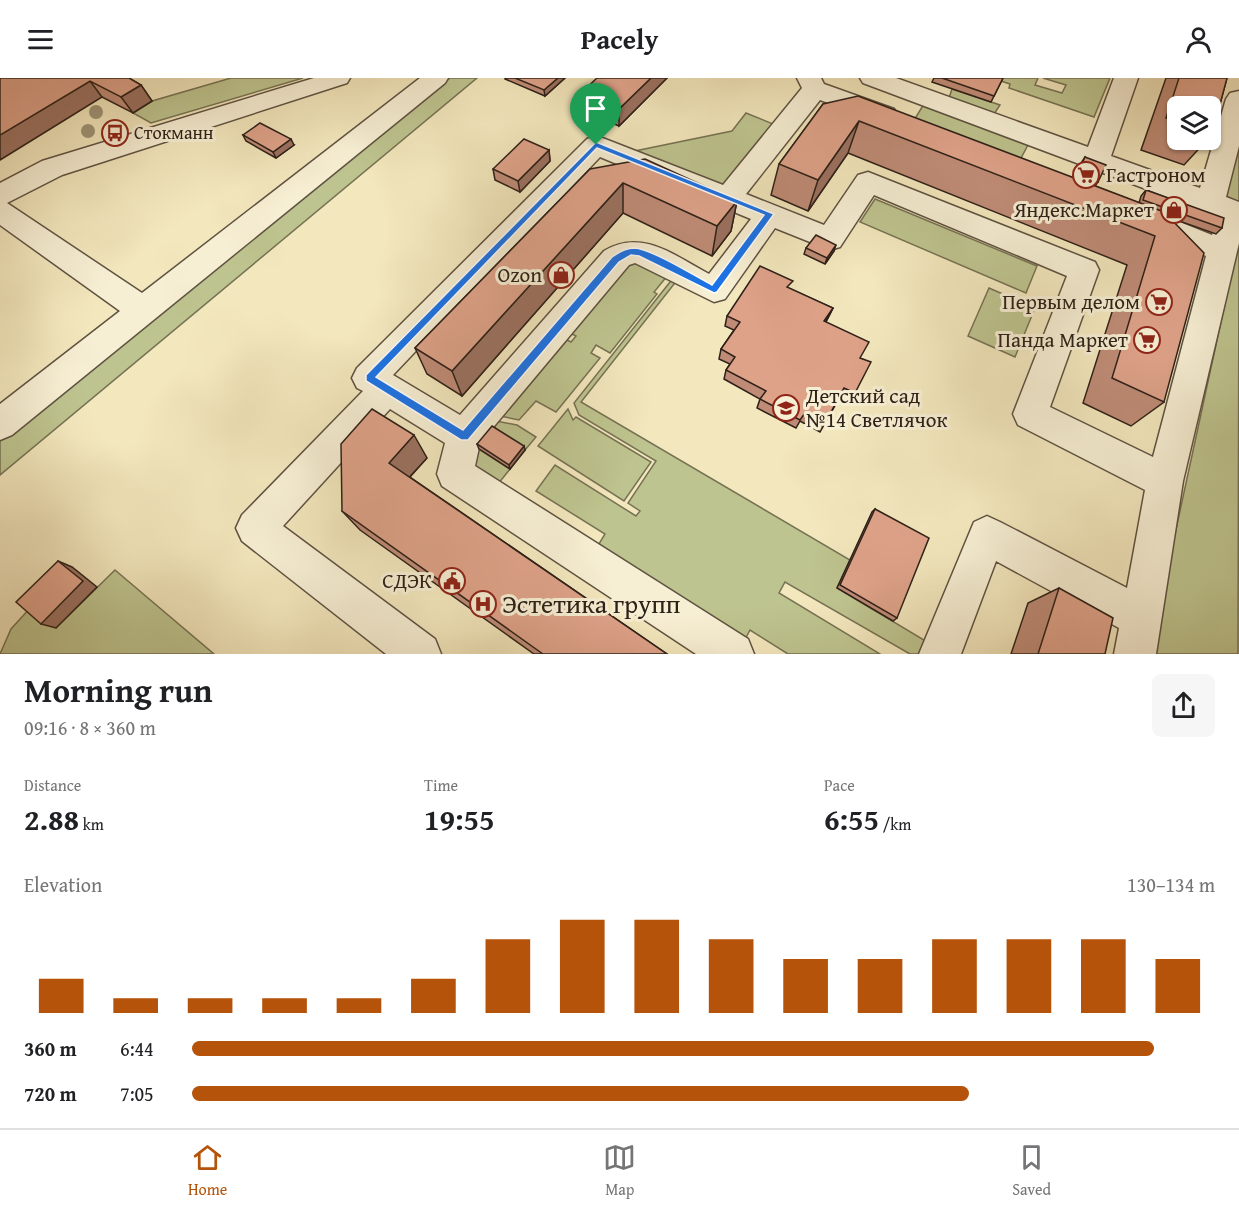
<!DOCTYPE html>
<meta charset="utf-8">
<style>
:root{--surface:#fff;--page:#f6f6f6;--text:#202124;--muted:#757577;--line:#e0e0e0;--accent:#b45309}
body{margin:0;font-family:"Gentium Book Plus",serif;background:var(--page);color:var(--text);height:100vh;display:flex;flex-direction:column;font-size:22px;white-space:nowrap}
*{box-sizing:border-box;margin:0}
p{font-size:20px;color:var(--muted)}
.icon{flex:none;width:33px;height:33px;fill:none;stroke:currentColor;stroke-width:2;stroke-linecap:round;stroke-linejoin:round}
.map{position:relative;height:576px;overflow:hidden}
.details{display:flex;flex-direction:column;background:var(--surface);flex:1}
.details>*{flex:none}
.buttons{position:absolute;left:1167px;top:18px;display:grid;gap:12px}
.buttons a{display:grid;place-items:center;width:54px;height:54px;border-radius:9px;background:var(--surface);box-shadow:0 2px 4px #0004;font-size:30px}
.pin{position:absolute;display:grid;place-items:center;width:51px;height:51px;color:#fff;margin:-62px -26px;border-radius:50% 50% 50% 0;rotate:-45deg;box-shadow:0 0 6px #0007}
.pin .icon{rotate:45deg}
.round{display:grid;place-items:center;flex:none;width:63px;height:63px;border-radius:9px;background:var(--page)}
.head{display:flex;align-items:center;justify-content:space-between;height:102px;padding:0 24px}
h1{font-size:33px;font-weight:700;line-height:45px}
.metrics{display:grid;grid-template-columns:repeat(3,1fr);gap:9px;height:102px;padding:6px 24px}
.metrics div{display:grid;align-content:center}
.metrics b{font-size:30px;font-weight:700}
.metrics small{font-size:16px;font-weight:400}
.metrics p{font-size:16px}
.chart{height:168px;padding:12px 24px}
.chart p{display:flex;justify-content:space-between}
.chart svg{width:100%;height:108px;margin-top:6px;stroke:var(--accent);stroke-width:6}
ul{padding:0 24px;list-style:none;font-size:20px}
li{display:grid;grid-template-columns:96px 72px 1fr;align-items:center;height:45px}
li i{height:15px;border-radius:8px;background:var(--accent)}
header{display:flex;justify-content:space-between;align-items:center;height:78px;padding:0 24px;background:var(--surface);font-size:27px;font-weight:700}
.tabs{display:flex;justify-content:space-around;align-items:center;height:84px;border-top:2px solid var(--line);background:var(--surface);font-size:16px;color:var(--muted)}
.tabs a{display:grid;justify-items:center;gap:3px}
.tabs .selected{color:var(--accent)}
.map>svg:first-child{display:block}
.green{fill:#bec48f;stroke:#767254;stroke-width:1.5}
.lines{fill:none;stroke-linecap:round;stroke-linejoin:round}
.minor-casing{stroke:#5e5241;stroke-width:3}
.minor{fill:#f7efd4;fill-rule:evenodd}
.tree{fill:#9e9476}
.wall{fill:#bf8b76;stroke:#2d2018;stroke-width:1.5}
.shaded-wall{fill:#9b7160;stroke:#2d2018;stroke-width:1.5}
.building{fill:#dea289;stroke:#2d2018;stroke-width:1.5}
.route{fill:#1a73e8;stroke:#fff;stroke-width:1.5;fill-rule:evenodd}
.labels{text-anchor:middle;stroke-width:6;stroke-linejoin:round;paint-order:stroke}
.far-poi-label{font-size:18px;fill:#2d2018;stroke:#f7efd4;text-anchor:start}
.poi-label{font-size:21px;fill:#2d2018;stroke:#f7efd4;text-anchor:end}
.near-poi-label{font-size:26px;fill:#2d2018;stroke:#f7efd4;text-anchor:start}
</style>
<header><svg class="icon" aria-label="menu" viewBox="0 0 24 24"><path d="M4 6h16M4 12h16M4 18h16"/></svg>Pacely<svg class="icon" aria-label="person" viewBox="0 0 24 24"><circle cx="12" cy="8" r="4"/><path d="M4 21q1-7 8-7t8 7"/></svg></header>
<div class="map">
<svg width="1239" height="576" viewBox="0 0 1239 576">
<rect width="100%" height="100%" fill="#f3e7bd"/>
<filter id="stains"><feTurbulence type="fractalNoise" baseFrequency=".00333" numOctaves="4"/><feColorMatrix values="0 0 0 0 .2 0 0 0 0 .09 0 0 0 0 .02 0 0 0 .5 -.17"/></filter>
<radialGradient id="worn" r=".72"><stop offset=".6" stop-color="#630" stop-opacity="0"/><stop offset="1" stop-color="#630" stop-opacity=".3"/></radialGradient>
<!-- green -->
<g class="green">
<path d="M231,0H303L151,45L133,35L152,23Z"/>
<path d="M450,0H477L0,397V359Z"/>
<path d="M1003,0H1038L1035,7L1062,15L1066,7L1043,0H1110L1094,39L1009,10L1010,6L1001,3Z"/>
<path d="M952,11L1000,27L994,36L949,20Z"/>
<path d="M924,26L1029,65L1020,82L914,42Z"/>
<path d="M746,35L778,48L724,108L630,74L732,53Z"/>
<path d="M1239,43V126L1220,120Z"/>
<path d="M875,121L1037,188L1026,215L860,144Z"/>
<path d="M1239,166L1238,576H1149L1235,179Z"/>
<path d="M635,184L668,197L654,214L657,216L610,275L596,267L591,275L600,280L556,334L536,323L519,342L500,338L565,261L571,264L576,258L570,255L629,185Z"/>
<path d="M674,199L678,201L581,324L850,482L837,510L929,565L924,576H910L785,504L779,515L880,576H788L750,552L741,569L594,474L605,456L536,413L555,387L636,438L640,433L628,425L656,383L579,337L574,325Z"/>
<path d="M989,210L1035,230L1015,279L968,258Z"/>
<path d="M568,331L573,342L576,339L651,384L624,423L538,368Z"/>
<path d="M496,343L517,347L536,359L525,372L494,352Z"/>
<path d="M479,371L510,391L494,411L462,390Z"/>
<path d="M115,492L214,576H0L11,551L31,529L56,550Z"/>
</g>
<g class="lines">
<defs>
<g id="minor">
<path d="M314,0H350L347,5L62,97L7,125L142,215L420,0H448L445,5L12,357L0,362V326L120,233L0,147V105L42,83Z"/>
<path d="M797,0H821L824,6L894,31L898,37L894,43L885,45L820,22L746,116L824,147L858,97L868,94L1095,184L1099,192L1050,329L1153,379L1206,178L1135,147L1131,140L1135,133L1145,130L1212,157L1218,138L863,5L860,0H896L1088,69L1114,0H1138L1111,78L1200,110L1226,21L1230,15L1239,13V68L1226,119L1239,124V165L1183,403L1156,576H1114L1119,550L996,483L961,576H919L974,444L987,438L1000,444L1127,510L1145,412L1018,347L1013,336L1067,198L874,117L840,169L830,172L775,150L725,221L714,224L635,185L629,187L480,365L475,388L748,561L754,576H696L442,408L437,396L445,365L390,331L283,448L435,561L441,576H386L242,463L236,450L242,437L363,313L357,310L352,300L357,290L587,61L596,58L605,61L723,107L802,10ZM600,79L751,141L709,196C675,178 642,150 604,173L460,337L393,297Z"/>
</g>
</defs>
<!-- minor casing -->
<use href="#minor" class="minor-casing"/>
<!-- minor -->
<use href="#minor" class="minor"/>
</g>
<!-- trees -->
<g class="tree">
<circle cx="96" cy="34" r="7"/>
<circle cx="88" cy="53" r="7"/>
</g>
<!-- wall -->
<g class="wall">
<path d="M0,0H129L141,7L152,23L133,35L102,19Z"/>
<path d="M505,0H565L545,18L505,1Z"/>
<path d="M667,0L619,48L582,31L581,15Z"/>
<path d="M934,0H1003L991,24L932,4Z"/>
<path d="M1166,0H1227L1212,56L1210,58V28H1178V62H1207L1184,87L1141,72Z"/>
<path d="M823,26L1074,100L1081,85L1085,79L1098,104L1095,108L1139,125L1141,118L1146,112L1222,150L1216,156L1168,139L1164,324L1131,348L1083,325L1127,187L848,75L808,133L771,117L779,86Z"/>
<path d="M243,57L294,67L276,80L246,63Z"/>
<path d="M549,72L550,83L520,114L495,102L493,91Z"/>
<path d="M590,91L737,123L731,153L712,178L623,135L462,318L427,296L415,270Z"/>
<path d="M806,170L834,173L825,186L804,176Z"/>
<path d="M790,211L833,230L826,244L860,280L855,315L850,324L840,319L820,354L800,343L796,350L757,330L760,321L724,301L726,292L730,286L719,281L721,271L734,252L725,248L727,238Z"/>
<path d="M477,366L524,368L525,372L510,391L479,371Z"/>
<path d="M427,380L410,399L667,576H534L360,452L342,433Z"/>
<path d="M875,431L897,540L893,543L837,510L872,434Z"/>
<path d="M1059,510L1105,576H1011L1028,525Z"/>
</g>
<!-- shaded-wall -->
<g class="shaded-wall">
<path d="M558,0H565L545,18L544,12Z"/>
<path d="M651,0H667L619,48V31Z"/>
<path d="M90,3L102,19L0,82V57Z"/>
<path d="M141,7L152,23L133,35L121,19Z"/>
<path d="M859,43L848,75L808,133L818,102Z"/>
<path d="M291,61L294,67L276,80L273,74Z"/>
<path d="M549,72L550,83L520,114L518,103Z"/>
<path d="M623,105V135L462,318L452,293Z"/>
<path d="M737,123L731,153L712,178L717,148Z"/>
<path d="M836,167L834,173L825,186L827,180Z"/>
<path d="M833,230L828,240L820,253L824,243Z"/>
<path d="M414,357L427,380L403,406L389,385Z"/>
<path d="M524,368L525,372L510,391L509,387Z"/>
<path d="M58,483L72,489L97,509L56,550L41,546Z"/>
</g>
<!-- building -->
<g class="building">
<path d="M0,0H129L141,7L121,19L90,3L0,57Z"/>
<path d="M515,0H558L544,12Z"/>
<path d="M597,0H651L619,31L581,15Z"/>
<path d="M942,0H1003L994,18Z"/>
<path d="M1179,0H1227L1212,56L1210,55V28H1178V44L1166,40Z"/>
<path d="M858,18L1164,134L1204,175L1164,324L1112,300L1155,158L859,43L818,102L779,86L823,26Z"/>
<path d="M260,45L291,61L273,74L243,57Z"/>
<path d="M524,61L549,72L518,103L493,91Z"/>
<path d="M1085,79L1106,87L1098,104L1077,97Z"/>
<path d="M645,81L737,123L717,148L623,105L452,293L415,270L590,91Z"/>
<path d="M1146,112L1224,140L1222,150L1143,122Z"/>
<path d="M816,157L836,167L827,180L806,170Z"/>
<path d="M760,188L793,203L787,209L833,230L824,243L869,264L860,280L871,284L855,315L844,310L825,345L805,335L800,342L760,321L766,313L726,292L735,279L721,271L740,244L727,238Z"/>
<path d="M372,331L414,357L389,385L667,576H543L342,433L341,366Z"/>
<path d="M492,348L524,368L509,387L477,366Z"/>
<path d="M875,431L929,460L897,540L840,507Z"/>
<path d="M58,483L83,503L41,546L16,524Z"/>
<path d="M1059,510L1113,540L1105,576H1038Z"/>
</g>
<!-- route -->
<path class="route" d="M596,64L774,136L717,214L714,215L639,178L631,177L619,184L468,362H461L366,303V297ZM597,70L764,137L712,207C695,198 652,171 634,170C626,170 619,174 612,179L463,352L376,299Z"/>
<!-- icons -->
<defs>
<symbol id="bus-ring" viewBox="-11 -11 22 22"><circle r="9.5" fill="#f7efd4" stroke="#8f2418" stroke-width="1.5"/><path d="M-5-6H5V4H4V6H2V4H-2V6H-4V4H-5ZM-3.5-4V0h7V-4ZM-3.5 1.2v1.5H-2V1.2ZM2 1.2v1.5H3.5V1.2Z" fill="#8f2418"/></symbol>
<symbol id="supermarket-ring" viewBox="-11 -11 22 22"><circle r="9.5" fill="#f7efd4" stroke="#8f2418" stroke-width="1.5"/><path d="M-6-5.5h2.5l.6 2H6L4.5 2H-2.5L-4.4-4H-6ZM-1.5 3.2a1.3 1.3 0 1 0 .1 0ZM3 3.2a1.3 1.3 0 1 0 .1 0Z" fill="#8f2418"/></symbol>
<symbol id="shop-ring" viewBox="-11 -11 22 22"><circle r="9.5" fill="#f7efd4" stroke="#8f2418" stroke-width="1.5"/><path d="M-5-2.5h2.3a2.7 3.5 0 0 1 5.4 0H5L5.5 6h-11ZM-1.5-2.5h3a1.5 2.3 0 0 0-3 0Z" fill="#8f2418"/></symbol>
<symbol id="school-ring" viewBox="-11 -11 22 22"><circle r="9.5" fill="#f7efd4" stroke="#8f2418" stroke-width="1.5"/><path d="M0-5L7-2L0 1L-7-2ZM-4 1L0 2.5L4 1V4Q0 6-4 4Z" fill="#8f2418"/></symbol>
<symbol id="civic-ring" viewBox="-11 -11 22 22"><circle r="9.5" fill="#f7efd4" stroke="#8f2418" stroke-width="1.5"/><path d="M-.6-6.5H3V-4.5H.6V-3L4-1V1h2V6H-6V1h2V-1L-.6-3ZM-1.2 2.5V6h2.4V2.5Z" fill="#8f2418"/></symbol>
<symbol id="hospital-ring" viewBox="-11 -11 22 22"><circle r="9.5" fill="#f7efd4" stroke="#8f2418" stroke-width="1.5"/><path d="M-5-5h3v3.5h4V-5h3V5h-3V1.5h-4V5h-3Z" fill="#8f2418"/></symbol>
</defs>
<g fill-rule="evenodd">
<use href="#bus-ring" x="100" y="40" width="30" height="30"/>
<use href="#supermarket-ring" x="1071" y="82" width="30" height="30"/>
<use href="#shop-ring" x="1159" y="117" width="30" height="30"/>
<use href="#shop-ring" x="546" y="182" width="30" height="30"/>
<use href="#supermarket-ring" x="1144" y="209" width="30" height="30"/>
<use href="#supermarket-ring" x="1132" y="247" width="30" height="30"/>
<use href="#school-ring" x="771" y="315" width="30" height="30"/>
<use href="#civic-ring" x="437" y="488" width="30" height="30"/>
<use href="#hospital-ring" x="468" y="511" width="30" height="30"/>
</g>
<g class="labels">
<!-- far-poi labels -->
<g class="far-poi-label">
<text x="134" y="61">Стокманн</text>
</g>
<!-- poi labels -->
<g class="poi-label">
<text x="1106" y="104" text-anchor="start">Гастроном</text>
<text x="1154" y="139">Яндекс.Маркет</text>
<text x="542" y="204">Ozon</text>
<text x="1140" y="231">Первым делом</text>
<text x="1128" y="269">Панда Маркет</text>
<text x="806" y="325" text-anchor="start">Детский сад<tspan x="806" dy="24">№14 Светлячок</tspan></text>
<text x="432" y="510">СДЭК</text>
</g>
<!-- near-poi labels -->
<g class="near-poi-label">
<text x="502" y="535">Эстетика групп</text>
</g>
</g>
<rect width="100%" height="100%" filter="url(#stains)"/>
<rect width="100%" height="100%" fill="url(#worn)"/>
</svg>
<div class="buttons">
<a><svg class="icon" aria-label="layers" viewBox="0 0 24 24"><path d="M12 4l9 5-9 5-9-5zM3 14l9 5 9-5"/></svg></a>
</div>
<div class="pin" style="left:596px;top:67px;background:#1e9e55"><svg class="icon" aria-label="arrive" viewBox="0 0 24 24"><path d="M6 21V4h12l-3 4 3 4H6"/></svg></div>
</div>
<section class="details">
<div class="head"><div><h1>Morning run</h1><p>09:16 · 8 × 360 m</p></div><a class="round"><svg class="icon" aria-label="share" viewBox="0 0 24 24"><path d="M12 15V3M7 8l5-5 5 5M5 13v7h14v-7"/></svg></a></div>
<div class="metrics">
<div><p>Distance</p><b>2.88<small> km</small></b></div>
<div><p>Time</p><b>19:55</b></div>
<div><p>Pace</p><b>6:55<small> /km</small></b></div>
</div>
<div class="chart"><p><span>Elevation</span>130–134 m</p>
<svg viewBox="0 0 160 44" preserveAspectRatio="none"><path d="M5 44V30M15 44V38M25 44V38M35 44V38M45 44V38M55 44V30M65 44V14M75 44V6M85 44V6M95 44V14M105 44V22M115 44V22M125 44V14M135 44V14M145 44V14M155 44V22"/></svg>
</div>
<ul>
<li><b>360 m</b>6:44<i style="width:94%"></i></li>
<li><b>720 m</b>7:05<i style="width:76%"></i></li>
</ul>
</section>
<nav class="tabs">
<a class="selected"><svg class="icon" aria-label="home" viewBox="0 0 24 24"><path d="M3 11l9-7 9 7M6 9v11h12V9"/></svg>Home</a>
<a><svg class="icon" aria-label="map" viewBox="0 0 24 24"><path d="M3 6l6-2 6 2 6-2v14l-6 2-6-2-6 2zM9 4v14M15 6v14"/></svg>Map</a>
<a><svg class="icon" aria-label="saved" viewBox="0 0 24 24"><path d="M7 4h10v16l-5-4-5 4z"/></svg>Saved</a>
</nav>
